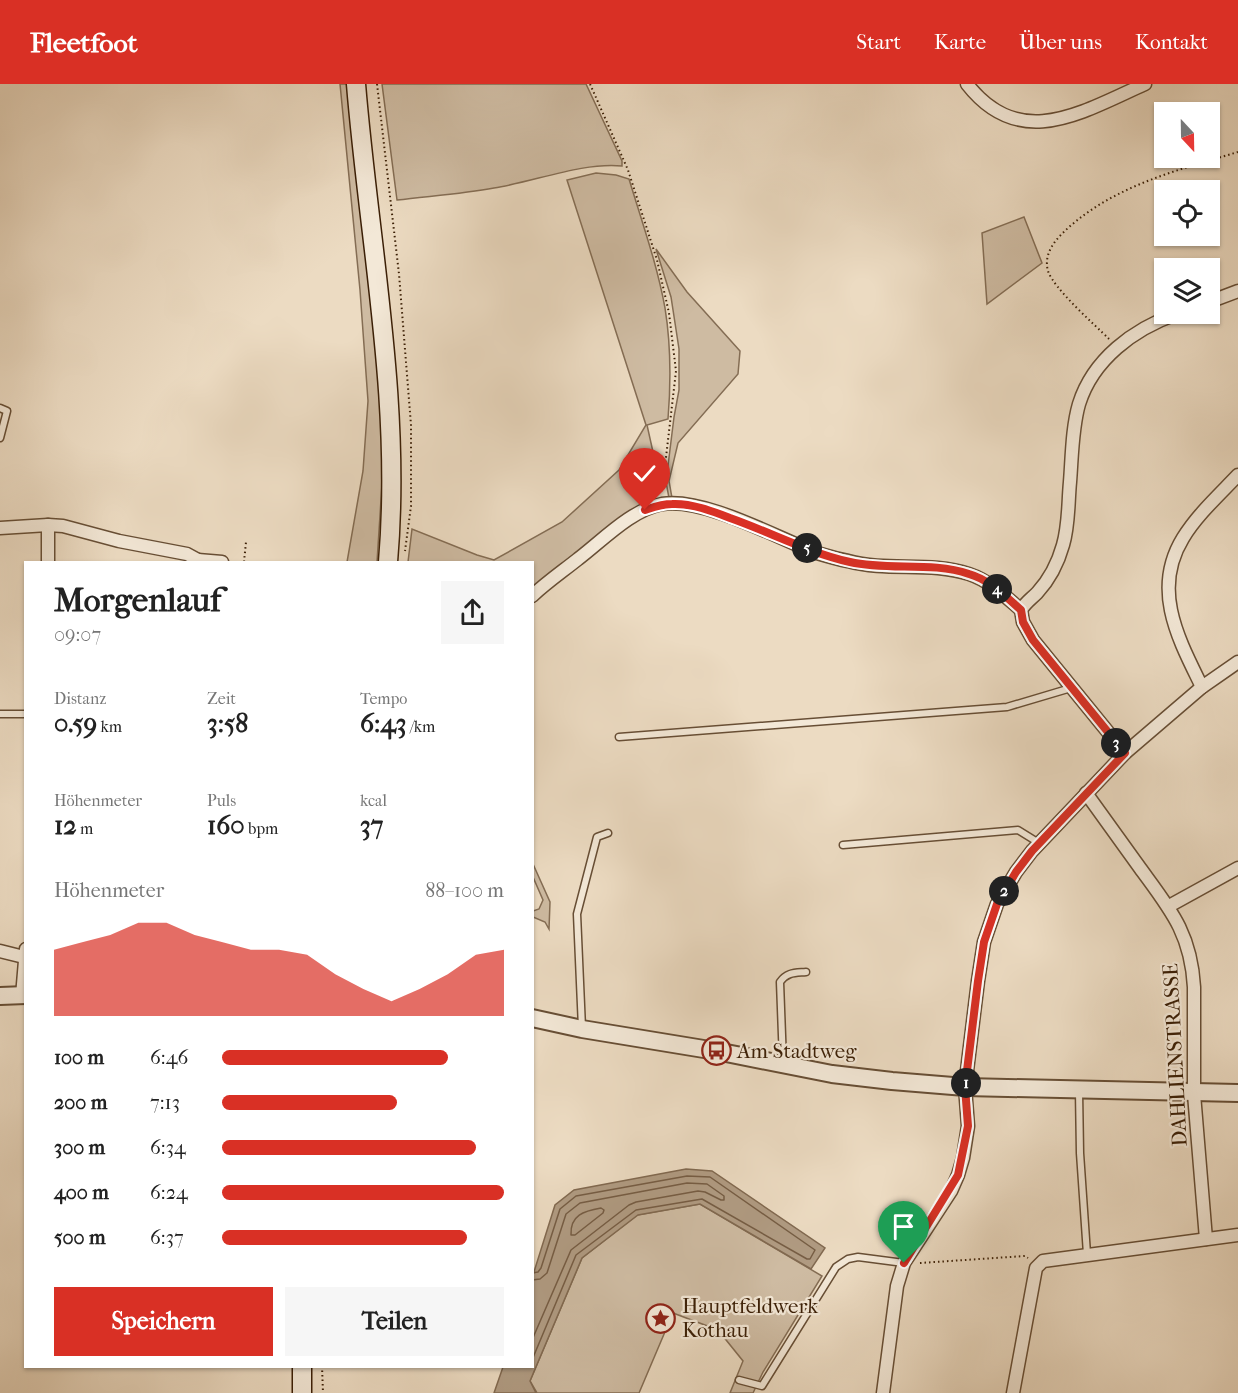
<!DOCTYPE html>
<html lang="de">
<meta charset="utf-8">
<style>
:root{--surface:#fff;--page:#f6f6f6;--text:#222;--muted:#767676;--accent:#d93025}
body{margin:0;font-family:"IM FELL French Canon",serif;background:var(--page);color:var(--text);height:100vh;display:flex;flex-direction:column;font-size:22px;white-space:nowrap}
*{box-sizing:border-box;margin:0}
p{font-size:20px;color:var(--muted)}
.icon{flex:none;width:33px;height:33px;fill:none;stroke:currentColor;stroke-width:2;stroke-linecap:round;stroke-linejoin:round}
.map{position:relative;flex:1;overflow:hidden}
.drawer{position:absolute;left:24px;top:477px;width:510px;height:807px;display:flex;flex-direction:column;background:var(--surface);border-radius:0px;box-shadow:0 2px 4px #0004}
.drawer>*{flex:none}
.needle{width:39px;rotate:158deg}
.tools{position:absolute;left:1154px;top:18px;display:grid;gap:12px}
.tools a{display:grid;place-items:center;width:66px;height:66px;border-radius:0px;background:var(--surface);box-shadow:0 2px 4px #0004;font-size:30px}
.pin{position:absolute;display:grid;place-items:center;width:51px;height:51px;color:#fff;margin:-62px -26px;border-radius:50% 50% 50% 0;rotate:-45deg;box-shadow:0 0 6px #0007}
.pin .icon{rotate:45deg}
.km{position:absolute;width:30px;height:30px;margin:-15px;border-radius:50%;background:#222;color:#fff;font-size:16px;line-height:30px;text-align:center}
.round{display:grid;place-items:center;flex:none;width:63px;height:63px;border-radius:0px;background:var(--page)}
.headline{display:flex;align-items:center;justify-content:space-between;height:102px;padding:0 30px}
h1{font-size:33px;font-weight:800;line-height:45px}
.stats{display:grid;grid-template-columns:repeat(3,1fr);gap:9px;height:102px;padding:6px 30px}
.stats div{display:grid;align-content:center}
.stats b{font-size:26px;font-weight:800}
.stats small{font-size:16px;font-weight:400}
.stats p{font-size:16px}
.chart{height:168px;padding:12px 30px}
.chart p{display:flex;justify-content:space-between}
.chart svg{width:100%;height:108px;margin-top:6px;fill:var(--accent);opacity:.7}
.button{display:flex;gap:12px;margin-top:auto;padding:12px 30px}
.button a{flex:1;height:69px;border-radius:0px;background:var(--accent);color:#fff;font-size:24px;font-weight:800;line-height:69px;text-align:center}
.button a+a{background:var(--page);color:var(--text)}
ul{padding:0 30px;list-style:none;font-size:20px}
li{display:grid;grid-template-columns:96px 72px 1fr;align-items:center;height:45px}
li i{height:15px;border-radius:8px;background:var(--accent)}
header{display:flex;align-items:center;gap:36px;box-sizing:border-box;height:84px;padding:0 30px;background:var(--accent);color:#fff}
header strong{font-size:28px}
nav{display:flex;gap:33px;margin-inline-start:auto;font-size:21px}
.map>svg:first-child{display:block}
.green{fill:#cebba2;stroke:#846d54;stroke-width:1.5}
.water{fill:#b09b82;stroke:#816950;stroke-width:1.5}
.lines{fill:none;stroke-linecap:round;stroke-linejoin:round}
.shore{stroke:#765d44;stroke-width:1.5}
.service-casing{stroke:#674e35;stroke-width:9}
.minor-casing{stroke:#674e35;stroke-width:15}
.tertiary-casing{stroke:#674e35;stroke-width:20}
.secondary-casing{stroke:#3b1f06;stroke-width:21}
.path{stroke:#3b1f06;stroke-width:2;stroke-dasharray:1.5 3;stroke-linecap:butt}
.service{stroke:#f3e8d7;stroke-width:6}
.minor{stroke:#f3e8d7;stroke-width:12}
.tertiary{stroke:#f3e8d7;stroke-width:16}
.secondary{stroke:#f3e8d7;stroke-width:18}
.route-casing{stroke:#fff;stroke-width:12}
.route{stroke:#d93025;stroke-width:8}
.labels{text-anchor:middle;stroke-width:4.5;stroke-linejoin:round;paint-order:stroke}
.poi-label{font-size:21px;fill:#3b1f06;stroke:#f3e8d7;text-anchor:start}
.street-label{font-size:21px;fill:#3b1f06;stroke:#f3e8d7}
</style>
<header>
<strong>Fleetfoot</strong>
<nav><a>Start</a><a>Karte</a><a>Über uns</a><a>Kontakt</a></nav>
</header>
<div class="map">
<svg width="1238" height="1309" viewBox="0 0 1238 1309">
<rect width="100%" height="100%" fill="#ecdbc2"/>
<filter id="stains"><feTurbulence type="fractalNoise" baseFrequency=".00333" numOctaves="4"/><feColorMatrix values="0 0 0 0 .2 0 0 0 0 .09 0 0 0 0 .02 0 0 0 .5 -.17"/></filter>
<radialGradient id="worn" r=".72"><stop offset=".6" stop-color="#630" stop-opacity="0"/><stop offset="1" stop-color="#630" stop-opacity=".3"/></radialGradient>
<!-- green -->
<g class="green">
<path d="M340,0H347L381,297L384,369L377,478H347L363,387L368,317L360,206Z"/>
<path d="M382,0H586L622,77V82C582,78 534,98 494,104C462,110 429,112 397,116Z"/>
<path d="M596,89L616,91L629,95C642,138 657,180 665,224C671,261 671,298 668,335L647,341L659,395L647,417L552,490L533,507L532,478H408L412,445L477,471L494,476L562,438L619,386L646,341L567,96Z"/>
<path d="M1024,133L1042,179L987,220L982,149Z"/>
<path d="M656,165L687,208L740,267L738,290L678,359L669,397L672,414H669L666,398L674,333L679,306V265L671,213Z"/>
<path d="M533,780L550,818L549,845L545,838L533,833V827L539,825L543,816L533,793Z"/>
<path d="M700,1120L822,1192L763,1288L753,1309H730L743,1277L718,1246L673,1229L639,1309H537L530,1297L582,1174L637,1131Z"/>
</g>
<!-- water -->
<path class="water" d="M686,1085L712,1087L825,1164L811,1185L700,1120L638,1131L582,1174L530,1297L536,1309H494L503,1283L532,1282L533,1191L555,1121L574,1106Z"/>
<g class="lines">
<!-- shore -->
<g class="shore">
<path d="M601,1124L604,1126L603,1129L575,1151H571C570,1131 584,1127 601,1124Z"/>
<path d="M532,1189L538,1188L541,1184L560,1125L576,1112L687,1092L710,1093L815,1166L810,1175H807L702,1115L636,1126L576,1171L532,1276"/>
<path d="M532,1196L540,1195L547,1189L566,1130L580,1119L687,1099L707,1100L724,1112V1116H721L705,1108L698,1107L636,1118L629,1121L571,1166L532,1256"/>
</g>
<defs>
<g id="service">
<path d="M0,324L7,327L0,354"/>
<path d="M0,630H26"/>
<path d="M619,653L1007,623L1071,604"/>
<path d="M843,761L1018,746L1039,759"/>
<path d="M582,944L577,830L597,753L608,749"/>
<path d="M783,978L780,898C787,888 795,889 806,888"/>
<path d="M1079,1007L1080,1069L1087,1170"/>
<path d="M739,1296L762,1302L836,1183L848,1175L858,1173L904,1179"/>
</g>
<g id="minor">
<path d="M967,0C1020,68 1082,28 1145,0"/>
<path d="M1209,218L1238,207"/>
<path d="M48,441V478"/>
<path d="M0,444L48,441L63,442L119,457L187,470L198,476"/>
<path d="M198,476L222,478"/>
<path d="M532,512C547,498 563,487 578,475C603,456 631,426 662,420C704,413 777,454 817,469C827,472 837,475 848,477C888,488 930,477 969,490C990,497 1005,512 1021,526L1023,538L1033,556L1125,669"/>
<path d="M1021,526C1025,519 1031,515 1037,509C1049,496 1058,479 1063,461C1069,441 1068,419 1070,398C1072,373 1072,344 1079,320C1093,275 1134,245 1176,230"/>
<path d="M1202,603C1179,556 1151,506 1183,454C1197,431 1219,411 1238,391"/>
<path d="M1086,709C1104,734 1122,759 1140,784C1170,825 1191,849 1194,903V1010L1206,1155"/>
<path d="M1169,822L1238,784"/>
<path d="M0,867L24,873"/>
<path d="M22,912L26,865"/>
<path d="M883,1309L897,1202L904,1179L951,1107L958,1091L963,1074L968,1042L965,1003L978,897L984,858L997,820L1016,788L1032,767L1125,669L1202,603L1238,578"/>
<path d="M1013,1309L1036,1184L1043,1177L1238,1151"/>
</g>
<g id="tertiary">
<path d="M0,912L26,911"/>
<path d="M532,934L582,945L716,967L832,990L892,997L965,1003L1238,1009"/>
</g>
<g id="secondary">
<path d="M356,0C369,159 402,318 388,478"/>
<path d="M302,1282V1309"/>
</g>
</defs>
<!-- service casing -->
<use href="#service" class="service-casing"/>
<!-- minor casing -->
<use href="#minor" class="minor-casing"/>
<!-- tertiary casing -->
<use href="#tertiary" class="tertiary-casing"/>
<!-- secondary casing -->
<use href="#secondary" class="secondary-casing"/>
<!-- path -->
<g class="path">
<path d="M377,0L399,190L411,341V422L405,467"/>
<path d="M590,0L628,86L657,176L669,229L676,287L662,408"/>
<path d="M1109,255C1094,240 1054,205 1048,187C1043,169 1056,155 1068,144C1116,101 1178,86 1238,68"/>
<path d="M244,478L246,458"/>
<path d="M920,1179L1025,1172L1028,1174"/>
<path d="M322,1282L323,1309"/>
</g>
<!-- service -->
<use href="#service" class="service"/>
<!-- minor -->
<use href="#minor" class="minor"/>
<!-- tertiary -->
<use href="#tertiary" class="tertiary"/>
<!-- secondary -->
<use href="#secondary" class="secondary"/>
</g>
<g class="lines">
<defs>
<path id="route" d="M645,426C654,423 662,420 672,420C691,419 712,427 730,434C770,448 809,469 850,478C889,487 931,477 969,490C990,496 1005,512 1021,526L1023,538L1033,556L1125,669L1032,767L1016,788L997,820L984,858L978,897L965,1003L968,1042L958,1091L904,1179"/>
</defs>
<!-- route casing -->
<use href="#route" class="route-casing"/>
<!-- route -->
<use href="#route" class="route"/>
</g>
<!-- icons -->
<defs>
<symbol id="bus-ring" viewBox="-11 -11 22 22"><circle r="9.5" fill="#f3e8d7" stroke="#8f2418" stroke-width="1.5"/><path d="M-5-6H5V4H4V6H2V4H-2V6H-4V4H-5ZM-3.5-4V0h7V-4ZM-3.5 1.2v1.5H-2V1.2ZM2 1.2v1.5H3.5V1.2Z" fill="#8f2418"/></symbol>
<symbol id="sight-ring" viewBox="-11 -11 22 22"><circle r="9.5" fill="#f3e8d7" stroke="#8f2418" stroke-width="1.5"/><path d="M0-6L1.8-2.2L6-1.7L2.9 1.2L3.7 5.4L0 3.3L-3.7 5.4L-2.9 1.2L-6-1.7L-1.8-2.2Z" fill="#8f2418"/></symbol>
</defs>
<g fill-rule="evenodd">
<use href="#bus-ring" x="700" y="950" width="33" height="33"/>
<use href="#sight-ring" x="644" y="1218" width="33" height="33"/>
</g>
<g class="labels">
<!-- poi labels -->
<g class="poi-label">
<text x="737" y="974">Am Stadtweg</text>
<text x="682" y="1229">Hauptfeldwerk<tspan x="682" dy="24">Kothau</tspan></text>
</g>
<!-- street labels -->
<g class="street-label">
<text transform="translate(1175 971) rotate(-93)" y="7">DAHLIENSTRASSE</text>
</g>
</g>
<rect width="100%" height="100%" filter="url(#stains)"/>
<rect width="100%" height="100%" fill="url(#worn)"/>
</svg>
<div class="tools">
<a><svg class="needle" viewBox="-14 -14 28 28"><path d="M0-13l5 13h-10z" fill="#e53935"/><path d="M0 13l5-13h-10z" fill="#767676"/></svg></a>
<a><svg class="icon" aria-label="locate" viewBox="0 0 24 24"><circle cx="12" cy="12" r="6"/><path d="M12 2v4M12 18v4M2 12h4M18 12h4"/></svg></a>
<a><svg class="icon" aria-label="layers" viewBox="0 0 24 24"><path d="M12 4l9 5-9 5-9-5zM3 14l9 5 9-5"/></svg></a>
</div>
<div class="pin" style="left:904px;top:1179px;background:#1e9e55"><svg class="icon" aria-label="arrive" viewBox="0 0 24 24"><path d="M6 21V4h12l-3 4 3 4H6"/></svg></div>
<div class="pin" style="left:645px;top:426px;background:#d93025"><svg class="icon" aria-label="check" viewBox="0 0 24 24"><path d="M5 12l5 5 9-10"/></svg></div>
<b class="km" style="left:966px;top:999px">1</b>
<b class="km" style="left:1004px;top:807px">2</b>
<b class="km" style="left:1116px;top:659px">3</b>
<b class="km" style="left:997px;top:505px">4</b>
<b class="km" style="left:807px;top:464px">5</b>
<section class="drawer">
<div class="headline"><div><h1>Morgenlauf</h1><p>09:07</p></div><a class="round"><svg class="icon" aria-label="share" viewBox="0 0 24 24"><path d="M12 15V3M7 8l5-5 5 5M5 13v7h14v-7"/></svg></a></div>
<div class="stats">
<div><p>Distanz</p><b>0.59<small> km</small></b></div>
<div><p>Zeit</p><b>3:58</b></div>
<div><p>Tempo</p><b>6:43<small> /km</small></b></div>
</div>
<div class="stats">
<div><p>Höhenmeter</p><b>12<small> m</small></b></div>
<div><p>Puls</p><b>160<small> bpm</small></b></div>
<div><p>kcal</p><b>37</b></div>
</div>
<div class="chart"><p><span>Höhenmeter</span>88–100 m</p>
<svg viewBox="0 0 160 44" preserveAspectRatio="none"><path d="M0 44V17L10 14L20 11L30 6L40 6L50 11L60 14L70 17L80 17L90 19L100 27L110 33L120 38L130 33L140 27L150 19L160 17V44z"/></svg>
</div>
<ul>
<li><b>100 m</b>6:46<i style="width:80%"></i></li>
<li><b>200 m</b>7:13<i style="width:62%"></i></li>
<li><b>300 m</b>6:34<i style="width:90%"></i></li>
<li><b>400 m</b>6:24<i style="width:100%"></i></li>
<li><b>500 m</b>6:37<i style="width:87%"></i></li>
</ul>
<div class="button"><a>Speichern</a><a>Teilen</a></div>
</section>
</div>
